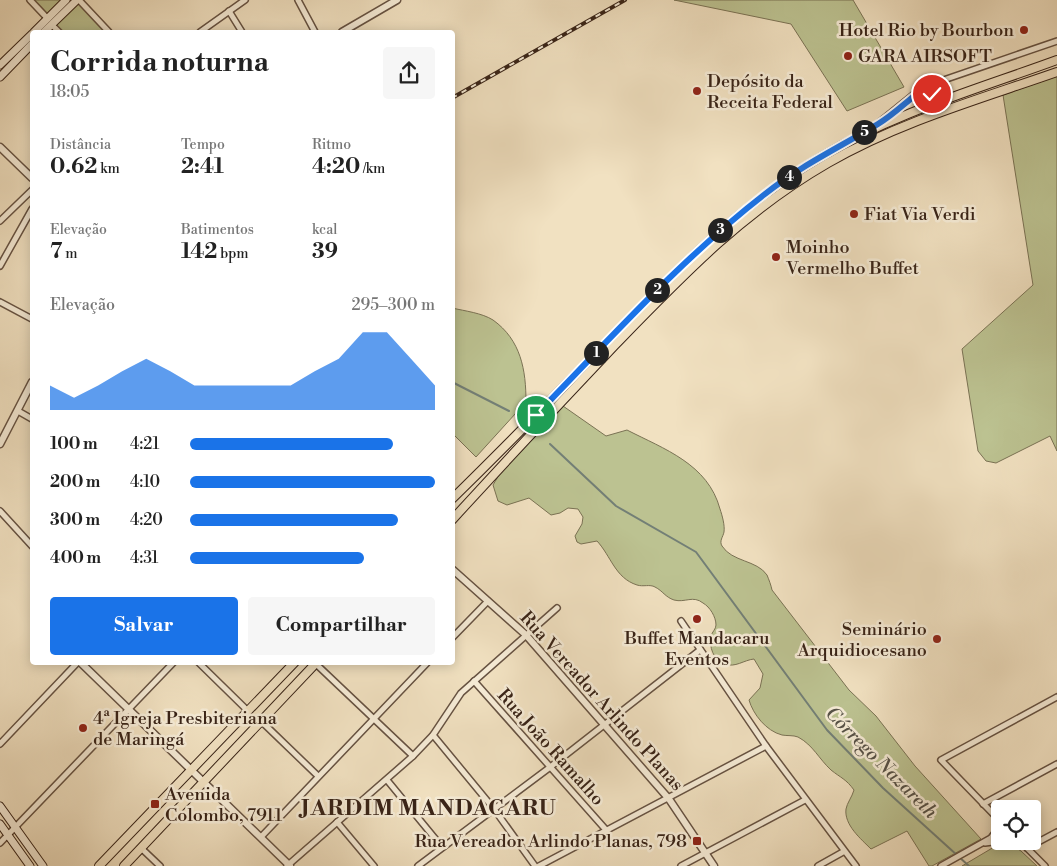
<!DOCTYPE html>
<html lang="pt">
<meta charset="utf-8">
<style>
:root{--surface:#fff;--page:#f6f6f6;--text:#222;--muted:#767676;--accent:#1a73e8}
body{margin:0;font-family:"Libre Bodoni",serif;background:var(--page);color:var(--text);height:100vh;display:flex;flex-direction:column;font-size:19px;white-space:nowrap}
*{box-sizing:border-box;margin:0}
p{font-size:16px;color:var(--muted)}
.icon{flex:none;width:28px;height:28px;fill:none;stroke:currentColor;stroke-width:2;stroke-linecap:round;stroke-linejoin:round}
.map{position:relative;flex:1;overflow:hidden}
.side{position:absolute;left:30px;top:30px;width:425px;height:635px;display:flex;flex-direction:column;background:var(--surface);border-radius:5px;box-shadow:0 2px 12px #0003}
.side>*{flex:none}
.controls{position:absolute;left:991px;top:800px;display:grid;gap:10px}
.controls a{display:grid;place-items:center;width:50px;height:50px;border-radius:5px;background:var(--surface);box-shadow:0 2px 12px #0003;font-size:25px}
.pin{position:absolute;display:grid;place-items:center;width:42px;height:42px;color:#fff;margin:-21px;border:2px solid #fff;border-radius:50%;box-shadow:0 1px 5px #0007}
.km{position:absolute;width:25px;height:25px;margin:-12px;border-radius:50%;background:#222;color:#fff;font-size:14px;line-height:25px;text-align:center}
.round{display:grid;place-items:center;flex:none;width:52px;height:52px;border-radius:5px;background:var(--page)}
.summary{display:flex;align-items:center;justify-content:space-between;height:85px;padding:0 20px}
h1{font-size:28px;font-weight:700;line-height:38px}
.metrics{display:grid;grid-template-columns:repeat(3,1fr);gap:8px;height:85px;padding:5px 20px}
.metrics div{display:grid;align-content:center}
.metrics b{font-size:21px;font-weight:700}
.metrics small{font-size:14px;font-weight:400}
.metrics p{font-size:14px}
.chart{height:140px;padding:10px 20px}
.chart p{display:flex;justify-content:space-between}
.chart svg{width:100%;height:90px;margin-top:5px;fill:var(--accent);opacity:.7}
.button{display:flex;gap:10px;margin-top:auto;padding:10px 20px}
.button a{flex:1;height:58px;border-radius:5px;background:var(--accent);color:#fff;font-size:20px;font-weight:700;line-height:58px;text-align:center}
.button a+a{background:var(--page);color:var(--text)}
ul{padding:0 20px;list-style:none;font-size:16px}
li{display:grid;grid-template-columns:80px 60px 1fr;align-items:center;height:38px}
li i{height:12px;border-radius:6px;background:var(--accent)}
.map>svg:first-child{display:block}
.green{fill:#bcc291;stroke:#7a7254}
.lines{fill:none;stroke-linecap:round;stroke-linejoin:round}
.stream{stroke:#737f76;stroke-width:2}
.minor-casing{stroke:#665242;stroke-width:8}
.tertiary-casing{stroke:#665242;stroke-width:9}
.secondary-casing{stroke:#382317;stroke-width:9}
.primary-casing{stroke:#382317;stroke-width:10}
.minor{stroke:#f6ecd7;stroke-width:5}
.tertiary{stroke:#f6ecd7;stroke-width:6}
.secondary{stroke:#f6ecd7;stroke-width:7}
.primary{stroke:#f1e1c1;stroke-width:8}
.rail-casing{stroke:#382317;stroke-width:4}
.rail{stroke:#f6ecd7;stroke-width:2;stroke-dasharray:5.5;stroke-linecap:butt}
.route-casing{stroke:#fff;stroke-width:10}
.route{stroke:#1a73e8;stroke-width:6}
.poi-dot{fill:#8f2418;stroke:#f6ecd7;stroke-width:2}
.labels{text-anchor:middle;stroke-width:5;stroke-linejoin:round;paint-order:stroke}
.poi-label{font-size:18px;fill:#382317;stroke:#f6ecd7;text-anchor:start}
.street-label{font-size:18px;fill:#382317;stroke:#f6ecd7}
.water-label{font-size:19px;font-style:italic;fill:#565147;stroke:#f6ecd7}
.district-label{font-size:22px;font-weight:bold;letter-spacing:1px;fill:#382317;stroke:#f6ecd7}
</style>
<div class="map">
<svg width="1057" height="866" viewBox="0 0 1057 866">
<rect width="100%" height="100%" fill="#f1e1c1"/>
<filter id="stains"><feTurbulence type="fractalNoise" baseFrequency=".004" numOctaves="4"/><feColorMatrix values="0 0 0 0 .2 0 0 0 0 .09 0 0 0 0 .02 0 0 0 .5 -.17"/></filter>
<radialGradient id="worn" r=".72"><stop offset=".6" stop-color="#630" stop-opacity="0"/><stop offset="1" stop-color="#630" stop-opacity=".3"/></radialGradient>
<!-- green -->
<g class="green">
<path d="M30,0H66L48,19Z"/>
<path d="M77,0L109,32H59L52,25Z"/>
<path d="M674,0H853L904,87L847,111L791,24Z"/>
<path d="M1057,76V451L1050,436L996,463L986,461L978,451L962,349L1033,285L1003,95Z"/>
<path d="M452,308C465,311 482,313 493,320C521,340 526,370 526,402L476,457L453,434Z"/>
<path d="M563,406L606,436L627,430C664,449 708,464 720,509C722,515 725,525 724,532C723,537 719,541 722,546C732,562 757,560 767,575C769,580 771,585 772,590L849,690L876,716L915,766L981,839L932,866H929L907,831L871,849C861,839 844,825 846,809C847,803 852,797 854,790C846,779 841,778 831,770C819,759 813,745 798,737C793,735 787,736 782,735C766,731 753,714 749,700L760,688L763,674L754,659C744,660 735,668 725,664C713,660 709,647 711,636C712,632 716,629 716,625C716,617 710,607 703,603C693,595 685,603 674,600C665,597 663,591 655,587C650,584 643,587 637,585C615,578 611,556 597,541L581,544L577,542L575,536L582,524L583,517L578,509L568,508L560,513L551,515L529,498L507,505L498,501L493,485L499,475Z"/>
<path d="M1011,845L1021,851L1037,866H962L994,847Z"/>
</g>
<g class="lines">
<!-- stream -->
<g class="stream">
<path d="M452,382L509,411"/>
<path d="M550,444L616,506L696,552L827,730L883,788L969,866"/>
</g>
<defs>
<g id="minor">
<path d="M30,0L48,19"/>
<path d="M79,0L109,32"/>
<path d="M298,0L315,32"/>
<path d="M229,11L242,32"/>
<path d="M52,25L59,32"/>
<path d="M200,32L245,0"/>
<path d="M937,82L932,89C932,98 940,97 947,98"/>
<path d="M877,124L919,90L929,85L1057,41"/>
<path d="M0,221L32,190"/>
<path d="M0,266L32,209"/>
<path d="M0,302L32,319"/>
<path d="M18,411L32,419"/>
<path d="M0,511L32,546"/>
<path d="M681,621L766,746L856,866"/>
<path d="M452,638L488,601"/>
<path d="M198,662L248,711"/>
<path d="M316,664L413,756"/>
<path d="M474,681L607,831"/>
<path d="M261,721L318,776"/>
<path d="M433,735L494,809L535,866"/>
<path d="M0,744L78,662"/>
<path d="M387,780L442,847"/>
<path d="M983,804L1057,764"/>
<path d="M1000,821L941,760L1057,697"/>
<path d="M337,822L374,866"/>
<path d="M261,837L428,662"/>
<path d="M1020,841L1045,866"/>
<path d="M0,843L174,662"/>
<path d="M985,843L1000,841"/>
<path d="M141,848L160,866"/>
<path d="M1027,848L1057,832"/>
<path d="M287,866L413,756L433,735L461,693L557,608"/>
<path d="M418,866L549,768L700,650"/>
<path d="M539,866L766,746"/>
<path d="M681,866L805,800"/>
<path d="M818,866L843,852"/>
<path d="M941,866L991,838L1000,826"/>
</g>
<g id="tertiary">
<path d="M342,32L397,0"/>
<path d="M0,147L32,178"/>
<path d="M0,444L32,382"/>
<path d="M452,569L526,635L669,799L714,866"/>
<path d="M80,662L290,866"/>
</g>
<g id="secondary">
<path d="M34,32L66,0"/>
<path d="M44,32L77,0"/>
<path d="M0,65L32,34"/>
<path d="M0,77L32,44"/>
<path d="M0,806L43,866"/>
<path d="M0,824L30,866"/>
</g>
<g id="primary">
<path d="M452,499C504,448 555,396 605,344C672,275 738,206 821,157C893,113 978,89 1057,60"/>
<path d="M452,520C506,461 560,403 615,345C683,275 743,212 828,163C899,122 980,99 1057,72"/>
<path d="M99,866L295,662"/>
<path d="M124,866L317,662"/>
</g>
</defs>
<!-- minor casing -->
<use href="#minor" class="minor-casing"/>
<!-- tertiary casing -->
<use href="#tertiary" class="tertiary-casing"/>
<!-- secondary casing -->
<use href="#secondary" class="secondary-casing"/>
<!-- primary casing -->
<use href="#primary" class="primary-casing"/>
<!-- minor -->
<use href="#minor" class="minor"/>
<!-- tertiary -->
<use href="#tertiary" class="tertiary"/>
<!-- secondary -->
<use href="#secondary" class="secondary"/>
<!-- primary -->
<use href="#primary" class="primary"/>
<defs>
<path id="rail" d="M452,98L625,0"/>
</defs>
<!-- rail casing -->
<use href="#rail" class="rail-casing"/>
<!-- rail -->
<use href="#rail" class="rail"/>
</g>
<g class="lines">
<defs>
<path id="route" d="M536,415C610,339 681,259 765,194C800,166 840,147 878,124C901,110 914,92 939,80L934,85L932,94"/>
</defs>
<!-- route casing -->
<use href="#route" class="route-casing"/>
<!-- route -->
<use href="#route" class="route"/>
</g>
<!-- markers -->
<g class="poi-dot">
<circle cx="1024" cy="30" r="5"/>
<circle cx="848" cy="56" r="5"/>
<circle cx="697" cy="91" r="5"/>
<circle cx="854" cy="214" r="5"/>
<circle cx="776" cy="257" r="5"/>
<circle cx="697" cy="619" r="5"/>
<circle cx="937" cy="639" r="5"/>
<circle cx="83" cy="728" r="5"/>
<rect x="150" y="799" width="10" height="10" rx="2.5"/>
<rect x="692" y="836" width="10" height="10" rx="2.5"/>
</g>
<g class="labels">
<!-- poi labels -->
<g class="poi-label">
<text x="1014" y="36" text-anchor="end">Hotel Rio by Bourbon</text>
<text x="858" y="62">GARA AIRSOFT</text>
<text x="707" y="87">Depósito da<tspan x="707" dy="21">Receita Federal</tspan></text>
<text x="864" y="220">Fiat Via Verdi</text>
<text x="786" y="253">Moinho<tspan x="786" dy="21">Vermelho Buffet</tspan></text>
<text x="927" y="635" text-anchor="end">Seminário<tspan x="927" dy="21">Arquidiocesano</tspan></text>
<text x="697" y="644" text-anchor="middle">Buffet Mandacaru<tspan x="697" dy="21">Eventos</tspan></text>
<text x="93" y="724">4ª Igreja Presbiteriana<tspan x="93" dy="21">de Maringá</tspan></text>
<text x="165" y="800">Avenida<tspan x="165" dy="21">Colombo, 7911</tspan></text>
<text x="687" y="847" text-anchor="end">Rua Vereador Arlindo Planas, 798</text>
</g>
<!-- street labels -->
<g class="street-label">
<text transform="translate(602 701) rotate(48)" y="6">Rua Vereador Arlindo Planas</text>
<text transform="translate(551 747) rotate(48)" y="6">Rua João Ramalho</text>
</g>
<!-- water labels -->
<g class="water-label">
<text transform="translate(882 762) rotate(45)" y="7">Córrego Nazareth</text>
</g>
<!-- district labels -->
<g class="district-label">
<text x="429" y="815">JARDIM MANDACARU</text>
</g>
</g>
<rect width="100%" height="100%" filter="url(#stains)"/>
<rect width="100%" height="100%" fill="url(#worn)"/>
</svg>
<div class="controls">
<a><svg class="icon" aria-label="locate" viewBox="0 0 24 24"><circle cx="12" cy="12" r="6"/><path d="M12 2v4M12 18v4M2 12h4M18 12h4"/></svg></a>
</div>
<div class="pin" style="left:536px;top:415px;background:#1e9e55"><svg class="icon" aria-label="arrive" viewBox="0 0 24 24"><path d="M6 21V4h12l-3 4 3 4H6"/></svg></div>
<div class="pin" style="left:932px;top:94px;background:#d93025"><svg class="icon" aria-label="check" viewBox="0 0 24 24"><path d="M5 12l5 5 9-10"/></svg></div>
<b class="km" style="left:596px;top:353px">1</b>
<b class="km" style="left:657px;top:290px">2</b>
<b class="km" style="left:720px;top:230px">3</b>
<b class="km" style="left:789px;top:177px">4</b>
<b class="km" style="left:864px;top:132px">5</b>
<section class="side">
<div class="summary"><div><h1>Corrida noturna</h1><p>18:05</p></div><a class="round"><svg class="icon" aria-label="share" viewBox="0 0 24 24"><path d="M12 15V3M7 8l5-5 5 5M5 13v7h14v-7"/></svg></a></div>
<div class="metrics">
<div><p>Distância</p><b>0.62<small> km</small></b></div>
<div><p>Tempo</p><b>2:41</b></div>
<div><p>Ritmo</p><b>4:20<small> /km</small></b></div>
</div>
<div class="metrics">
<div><p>Elevação</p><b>7<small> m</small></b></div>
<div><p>Batimentos</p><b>142<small> bpm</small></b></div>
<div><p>kcal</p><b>39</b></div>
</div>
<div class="chart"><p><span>Elevação</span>295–300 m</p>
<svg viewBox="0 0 160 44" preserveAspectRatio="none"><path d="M0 44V32L10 38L20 32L30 25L40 19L50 25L60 32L70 32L80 32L90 32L100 32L110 25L120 19L130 6L140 6L150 19L160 32V44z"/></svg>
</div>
<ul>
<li><b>100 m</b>4:21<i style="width:83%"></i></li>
<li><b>200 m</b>4:10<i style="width:100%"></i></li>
<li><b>300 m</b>4:20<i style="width:85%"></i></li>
<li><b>400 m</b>4:31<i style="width:71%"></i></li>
</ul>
<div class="button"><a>Salvar</a><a>Compartilhar</a></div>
</section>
</div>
